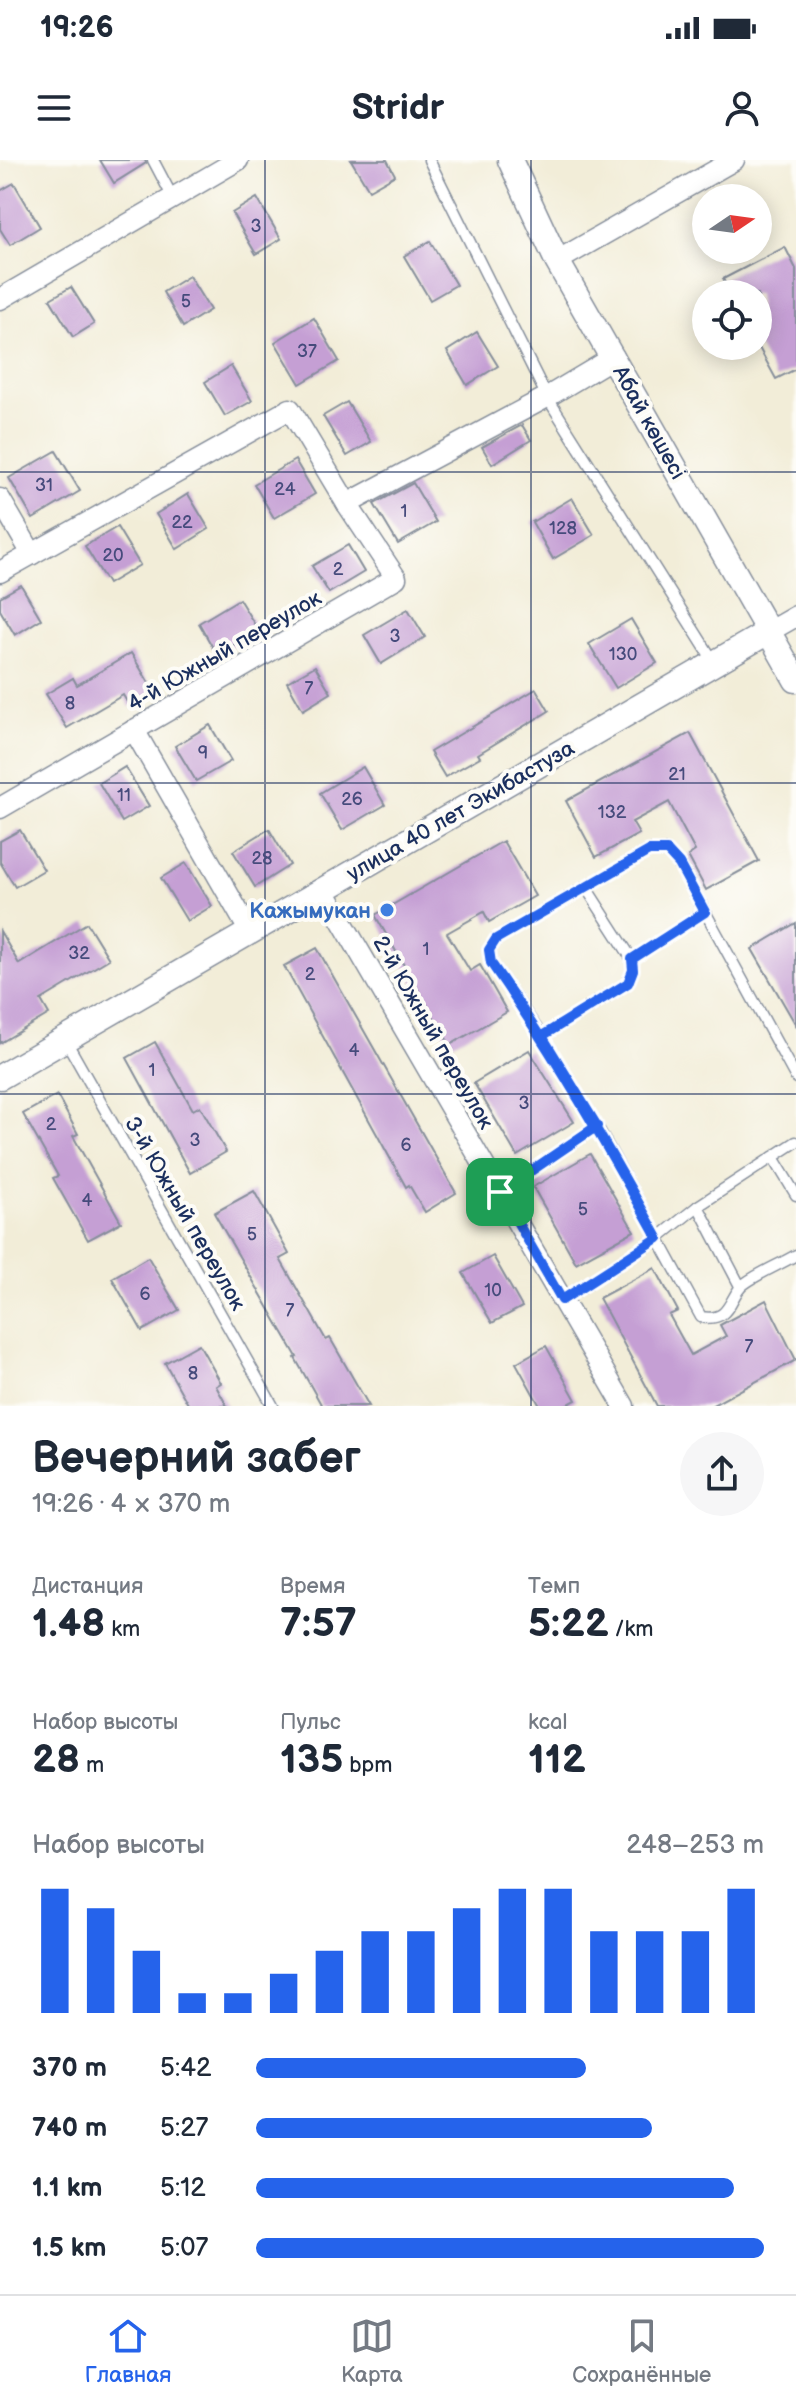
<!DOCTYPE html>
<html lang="ru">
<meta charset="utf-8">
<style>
:root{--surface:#fff;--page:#f6f6f7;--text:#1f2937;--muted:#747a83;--line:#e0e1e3;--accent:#2563eb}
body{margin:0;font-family:"Balsamiq Sans",sans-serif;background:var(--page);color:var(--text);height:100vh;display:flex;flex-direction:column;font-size:30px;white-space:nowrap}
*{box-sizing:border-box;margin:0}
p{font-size:26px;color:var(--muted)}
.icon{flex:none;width:44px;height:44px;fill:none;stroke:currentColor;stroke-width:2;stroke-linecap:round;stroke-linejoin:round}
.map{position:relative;height:1246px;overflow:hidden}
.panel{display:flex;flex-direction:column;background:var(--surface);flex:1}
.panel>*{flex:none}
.needle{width:52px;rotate:77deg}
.buttons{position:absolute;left:692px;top:24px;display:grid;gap:16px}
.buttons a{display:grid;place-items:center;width:80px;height:80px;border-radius:50%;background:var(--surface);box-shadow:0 4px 20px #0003;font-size:40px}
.pin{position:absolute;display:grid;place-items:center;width:68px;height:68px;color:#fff;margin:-34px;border-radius:16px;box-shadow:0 4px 12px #0006}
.round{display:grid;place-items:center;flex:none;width:84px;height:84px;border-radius:42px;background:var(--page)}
.overview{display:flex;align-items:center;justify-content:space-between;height:136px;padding:0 32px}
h1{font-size:44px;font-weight:600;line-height:60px}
.stats{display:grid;grid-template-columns:repeat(3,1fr);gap:12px;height:136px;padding:8px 32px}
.stats div{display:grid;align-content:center}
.stats b{font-size:40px;font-weight:600}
.stats small{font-size:22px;font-weight:400}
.stats p{font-size:22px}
.chart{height:224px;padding:16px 32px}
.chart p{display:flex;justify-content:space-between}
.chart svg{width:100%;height:144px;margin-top:8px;stroke:var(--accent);stroke-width:6}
ul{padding:0 32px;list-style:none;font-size:26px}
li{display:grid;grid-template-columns:128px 96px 1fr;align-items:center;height:60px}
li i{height:20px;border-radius:10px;background:var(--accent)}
.status{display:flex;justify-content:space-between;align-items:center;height:56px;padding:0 40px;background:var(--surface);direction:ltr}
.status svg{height:22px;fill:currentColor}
header{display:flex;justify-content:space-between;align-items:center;height:104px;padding:0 32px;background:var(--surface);font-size:36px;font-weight:600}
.tabs{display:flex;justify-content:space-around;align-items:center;height:112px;border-top:2px solid var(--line);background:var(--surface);font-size:22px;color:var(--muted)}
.tabs a{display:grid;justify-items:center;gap:4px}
.tabs .active{color:var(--accent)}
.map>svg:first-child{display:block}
.building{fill:#c59fd4}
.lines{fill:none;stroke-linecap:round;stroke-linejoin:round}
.service-casing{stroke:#868e9b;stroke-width:13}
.minor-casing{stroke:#868e9b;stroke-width:23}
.tertiary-casing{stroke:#868e9b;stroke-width:27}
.service{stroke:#fff;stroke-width:10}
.minor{stroke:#fff;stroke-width:20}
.tertiary{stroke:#fff;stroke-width:24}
.route-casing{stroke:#fff;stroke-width:16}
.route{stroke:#2563eb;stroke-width:10}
.grid{fill:none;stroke:#1b2f5e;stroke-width:2;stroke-opacity:0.55}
.shop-dot{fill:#3f7fe0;stroke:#fdfcf7;stroke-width:3}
.labels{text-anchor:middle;stroke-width:8;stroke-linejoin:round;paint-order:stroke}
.number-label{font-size:18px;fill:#464b7c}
.street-label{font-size:22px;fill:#1b2f5e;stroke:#fdfcf7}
.shop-label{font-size:22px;font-weight:bold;fill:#366cbe;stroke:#fdfcf7;text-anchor:end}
</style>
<div class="status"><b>19:26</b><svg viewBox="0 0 49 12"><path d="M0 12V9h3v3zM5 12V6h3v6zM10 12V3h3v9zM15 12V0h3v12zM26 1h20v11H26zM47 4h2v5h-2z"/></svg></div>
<header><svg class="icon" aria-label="menu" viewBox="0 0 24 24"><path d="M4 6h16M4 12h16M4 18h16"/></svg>Stridr<svg class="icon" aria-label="person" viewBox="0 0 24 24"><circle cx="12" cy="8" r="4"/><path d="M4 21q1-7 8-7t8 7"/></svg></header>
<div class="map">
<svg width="796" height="1246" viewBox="0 0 796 1246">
<rect width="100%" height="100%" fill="#fdfcf7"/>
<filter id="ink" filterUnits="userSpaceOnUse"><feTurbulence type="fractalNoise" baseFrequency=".0125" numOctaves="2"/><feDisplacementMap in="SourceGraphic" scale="16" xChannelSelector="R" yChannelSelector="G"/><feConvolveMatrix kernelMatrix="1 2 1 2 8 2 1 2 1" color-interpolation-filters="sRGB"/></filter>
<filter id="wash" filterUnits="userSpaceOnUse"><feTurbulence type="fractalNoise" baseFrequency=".006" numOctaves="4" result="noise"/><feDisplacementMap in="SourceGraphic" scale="32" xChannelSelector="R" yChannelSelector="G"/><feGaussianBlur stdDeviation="1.8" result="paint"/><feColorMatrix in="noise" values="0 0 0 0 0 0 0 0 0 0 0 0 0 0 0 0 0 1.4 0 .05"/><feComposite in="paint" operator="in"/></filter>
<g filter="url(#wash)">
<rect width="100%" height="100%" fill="#f2edd8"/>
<g id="blocks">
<!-- building -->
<g class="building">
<path d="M100,0H145L146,3L114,23Z"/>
<path d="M351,0H387L395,15L369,30Z"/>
<path d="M14,23L40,67L10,85L0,69V31Z"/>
<path d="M257,38L281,79L256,94L232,53Z"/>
<path d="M430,81L456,125L430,140L404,96Z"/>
<path d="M785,87L796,109V209L776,219L758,186V134H731L723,119Z"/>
<path d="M189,116L210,150L183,167L163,132Z"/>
<path d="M71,127L94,164L73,177L50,139Z"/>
<path d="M314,158L339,201L300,224L275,182Z"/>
<path d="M477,172L498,206L467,225L447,191Z"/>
<path d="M231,206L252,241L225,256L205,222Z"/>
<path d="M347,242L371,282L347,296L323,256Z"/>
<path d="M522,265L531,280L492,304L482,287Z"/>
<path d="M56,291L80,331L33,359L9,318Z"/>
<path d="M295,300L315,334L274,358L254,324Z"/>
<path d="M413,323L436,362L398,384L374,344Z"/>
<path d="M188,334L209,369L177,389L156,354Z"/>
<path d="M572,338L594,375L553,399L532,362Z"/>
<path d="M117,367L140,405L108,424L85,386Z"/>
<path d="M348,385L364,412L329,433L312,406Z"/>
<path d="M21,425L41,459L15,475L0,450V437Z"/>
<path d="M239,439L258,470L217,495L199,463Z"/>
<path d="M408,449L425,477L381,504L364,475Z"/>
<path d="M631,459L657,503L616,528L589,484Z"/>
<path d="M131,493L155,533L130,547L123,535L67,568L46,534L73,518L77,525Z"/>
<path d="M315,506L331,533L303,550L287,522Z"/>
<path d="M536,529L549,551L478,594L480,597L445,617L430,592Z"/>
<path d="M210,565L231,601L196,621L175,586Z"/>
<path d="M690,573L759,701L706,730L688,696L695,691L669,642L632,662L639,674L596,697L566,641Z"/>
<path d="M125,607L149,646L122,662L99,623Z"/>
<path d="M363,607L385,645L342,670L320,633Z"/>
<path d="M269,669L290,705L255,727L233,691Z"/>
<path d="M20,670L44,710L15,727L0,702V681Z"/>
<path d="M503,681L535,736L489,762L484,752L447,773L470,811L480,805L507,852L450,885L375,755Z"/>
<path d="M186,703L212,746L187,761L161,718Z"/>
<path d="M87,763L109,799L41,840L49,854L0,883V771L19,804Z"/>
<path d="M796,763V865L752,789Z"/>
<path d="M317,788L456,1033L425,1052L409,1025L406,1027L284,806Z"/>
<path d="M155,882L193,950L200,946L226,992L190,1013L127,898Z"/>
<path d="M529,890L574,962L517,996L474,923Z"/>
<path d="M57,935L78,974L73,976L121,1062L88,1080L53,1018L58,1016L23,954Z"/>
<path d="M590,994L634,1071L576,1103L533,1027Z"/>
<path d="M254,1031L289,1094L280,1099L326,1180L330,1178L369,1246H322L295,1198L297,1197L214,1053Z"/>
<path d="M493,1096L522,1147L492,1163L463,1113Z"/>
<path d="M148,1097L179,1150L142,1171L112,1118Z"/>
<path d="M655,1108L678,1151L669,1155L691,1195L726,1176L720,1165L766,1140L796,1200L711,1246H657L599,1138Z"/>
<path d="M199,1184L221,1223L216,1226L227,1246H189L165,1203Z"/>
<path d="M546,1186L576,1240L565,1246H540L516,1203Z"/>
</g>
</g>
</g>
<g filter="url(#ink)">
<use href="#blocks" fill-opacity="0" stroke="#868e9b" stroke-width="2"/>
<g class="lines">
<defs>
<g id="service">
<path d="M153,0L173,38"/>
<path d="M429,0L547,237L714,502"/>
<path d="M632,799L705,752"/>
<path d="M542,876L628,823L633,810L632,799L587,729"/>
<path d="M66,881L273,1246"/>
<path d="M597,966L658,1078L698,1046L796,982"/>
<path d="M773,997L796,1035"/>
<path d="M500,1032L597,966L542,876L491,803L489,790L496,779L649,691H667L679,704L796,918"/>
<path d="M698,1046L740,1126"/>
<path d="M562,1140L658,1078L701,1157C732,1163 729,1135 744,1124C759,1113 779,1105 796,1095"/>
</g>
<g id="minor">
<path d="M557,101L734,0"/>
<path d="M0,139L238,0"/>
<path d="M0,339L32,394"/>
<path d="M0,412L290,249L347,344"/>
<path d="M768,472L796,456"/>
<path d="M134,570L250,772"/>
<path d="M0,648L396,418L347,344L547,237L614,197"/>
<path d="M323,729L624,1246"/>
</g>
<g id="tertiary">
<path d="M510,0L557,101L796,520"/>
<path d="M0,917L768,472"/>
</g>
</defs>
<!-- service casing -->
<use href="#service" class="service-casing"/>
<!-- minor casing -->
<use href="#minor" class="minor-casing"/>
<!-- tertiary casing -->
<use href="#tertiary" class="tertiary-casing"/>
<!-- service -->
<use href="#service" class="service"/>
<!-- minor -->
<use href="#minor" class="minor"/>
<!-- tertiary -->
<use href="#tertiary" class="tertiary"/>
</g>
</g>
<g class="lines" filter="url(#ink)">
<defs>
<path id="route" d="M500,1032L597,966L542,876L628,823L633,810L632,799L705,752L679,704L667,691H649L496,779L489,790L491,803C553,892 606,984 658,1078L562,1140L500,1032"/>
</defs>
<!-- route casing -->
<use href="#route" class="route-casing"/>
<!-- route -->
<use href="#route" class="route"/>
</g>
<!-- grid -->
<path class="grid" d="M265,0V1246M531,0V1246M0,312H796M0,623H796M0,934H796"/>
<!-- markers -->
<circle class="shop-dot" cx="387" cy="750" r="8"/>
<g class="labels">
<!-- number labels -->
<g class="number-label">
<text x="256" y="72">3</text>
<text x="186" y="147">5</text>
<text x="307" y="197">37</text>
<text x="44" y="331">31</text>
<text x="285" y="335">24</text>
<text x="404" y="357">1</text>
<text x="182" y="368">22</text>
<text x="563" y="374">128</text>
<text x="113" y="401">20</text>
<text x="338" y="415">2</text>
<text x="395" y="482">3</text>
<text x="623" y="500">130</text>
<text x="309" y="534">7</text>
<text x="70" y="549">8</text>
<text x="203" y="599">9</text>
<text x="677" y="620">21</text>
<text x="124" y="641">11</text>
<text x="352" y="645">26</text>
<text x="612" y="658">132</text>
<text x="262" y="704">28</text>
<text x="426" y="795">1</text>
<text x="79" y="799">32</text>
<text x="310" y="820">2</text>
<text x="354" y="896">4</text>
<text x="152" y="916">1</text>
<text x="524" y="949">3</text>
<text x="51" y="970">2</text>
<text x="195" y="986">3</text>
<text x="406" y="991">6</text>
<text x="87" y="1046">4</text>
<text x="583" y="1055">5</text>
<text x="252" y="1080">5</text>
<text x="493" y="1136">10</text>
<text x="145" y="1140">6</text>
<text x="290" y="1156">7</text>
<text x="749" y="1192">7</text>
<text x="193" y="1219">8</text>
</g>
<!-- street labels -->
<g class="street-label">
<text transform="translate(650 262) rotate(61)" y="8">Абай көшесі</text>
<text transform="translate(224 490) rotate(-30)" y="8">4-й Южный переулок</text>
<text transform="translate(460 650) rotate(-30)" y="8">улица 40 лет Экибастуза</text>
<text transform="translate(434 872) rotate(60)" y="8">2-й Южный переулок</text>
<text transform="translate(186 1053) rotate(60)" y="8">3-й Южный переулок</text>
</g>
<!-- shop labels -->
<g class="shop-label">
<text x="371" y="758">Кажымукан</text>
</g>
</g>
</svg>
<div class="buttons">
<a><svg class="needle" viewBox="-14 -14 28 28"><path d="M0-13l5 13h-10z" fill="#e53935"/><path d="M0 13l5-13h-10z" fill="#747a83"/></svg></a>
<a><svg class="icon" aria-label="locate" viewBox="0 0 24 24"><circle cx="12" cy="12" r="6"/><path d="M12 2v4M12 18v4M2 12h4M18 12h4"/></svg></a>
</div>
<div class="pin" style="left:500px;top:1032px;background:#1e9e55"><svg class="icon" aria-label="arrive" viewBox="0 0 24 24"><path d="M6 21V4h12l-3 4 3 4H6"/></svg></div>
</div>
<section class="panel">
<div class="overview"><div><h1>Вечерний забег</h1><p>19:26 · 4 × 370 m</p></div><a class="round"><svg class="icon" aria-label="share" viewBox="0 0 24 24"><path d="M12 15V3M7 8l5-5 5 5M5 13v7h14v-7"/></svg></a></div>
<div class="stats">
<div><p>Дистанция</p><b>1.48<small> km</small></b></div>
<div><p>Время</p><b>7:57</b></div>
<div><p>Темп</p><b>5:22<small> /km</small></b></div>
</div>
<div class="stats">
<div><p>Набор высоты</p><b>28<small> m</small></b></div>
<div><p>Пульс</p><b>135<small> bpm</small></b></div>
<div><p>kcal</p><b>112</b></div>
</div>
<div class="chart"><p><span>Набор высоты</span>248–253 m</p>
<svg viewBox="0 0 160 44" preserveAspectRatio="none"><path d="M5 44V6M15 44V12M25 44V25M35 44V38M45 44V38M55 44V32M65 44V25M75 44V19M85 44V19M95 44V12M105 44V6M115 44V6M125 44V19M135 44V19M145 44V19M155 44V6"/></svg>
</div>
<ul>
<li><b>370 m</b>5:42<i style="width:65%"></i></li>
<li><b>740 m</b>5:27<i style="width:78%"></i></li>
<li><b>1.1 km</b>5:12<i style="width:94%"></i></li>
<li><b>1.5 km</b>5:07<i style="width:100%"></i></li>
</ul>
</section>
<nav class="tabs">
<a class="active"><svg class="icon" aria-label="home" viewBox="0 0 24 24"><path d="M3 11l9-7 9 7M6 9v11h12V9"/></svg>Главная</a>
<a><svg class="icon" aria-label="map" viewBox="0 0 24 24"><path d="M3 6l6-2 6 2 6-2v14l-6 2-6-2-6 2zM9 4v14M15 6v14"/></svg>Карта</a>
<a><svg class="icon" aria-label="saved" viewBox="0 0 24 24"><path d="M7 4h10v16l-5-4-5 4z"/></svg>Сохранённые</a>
</nav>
